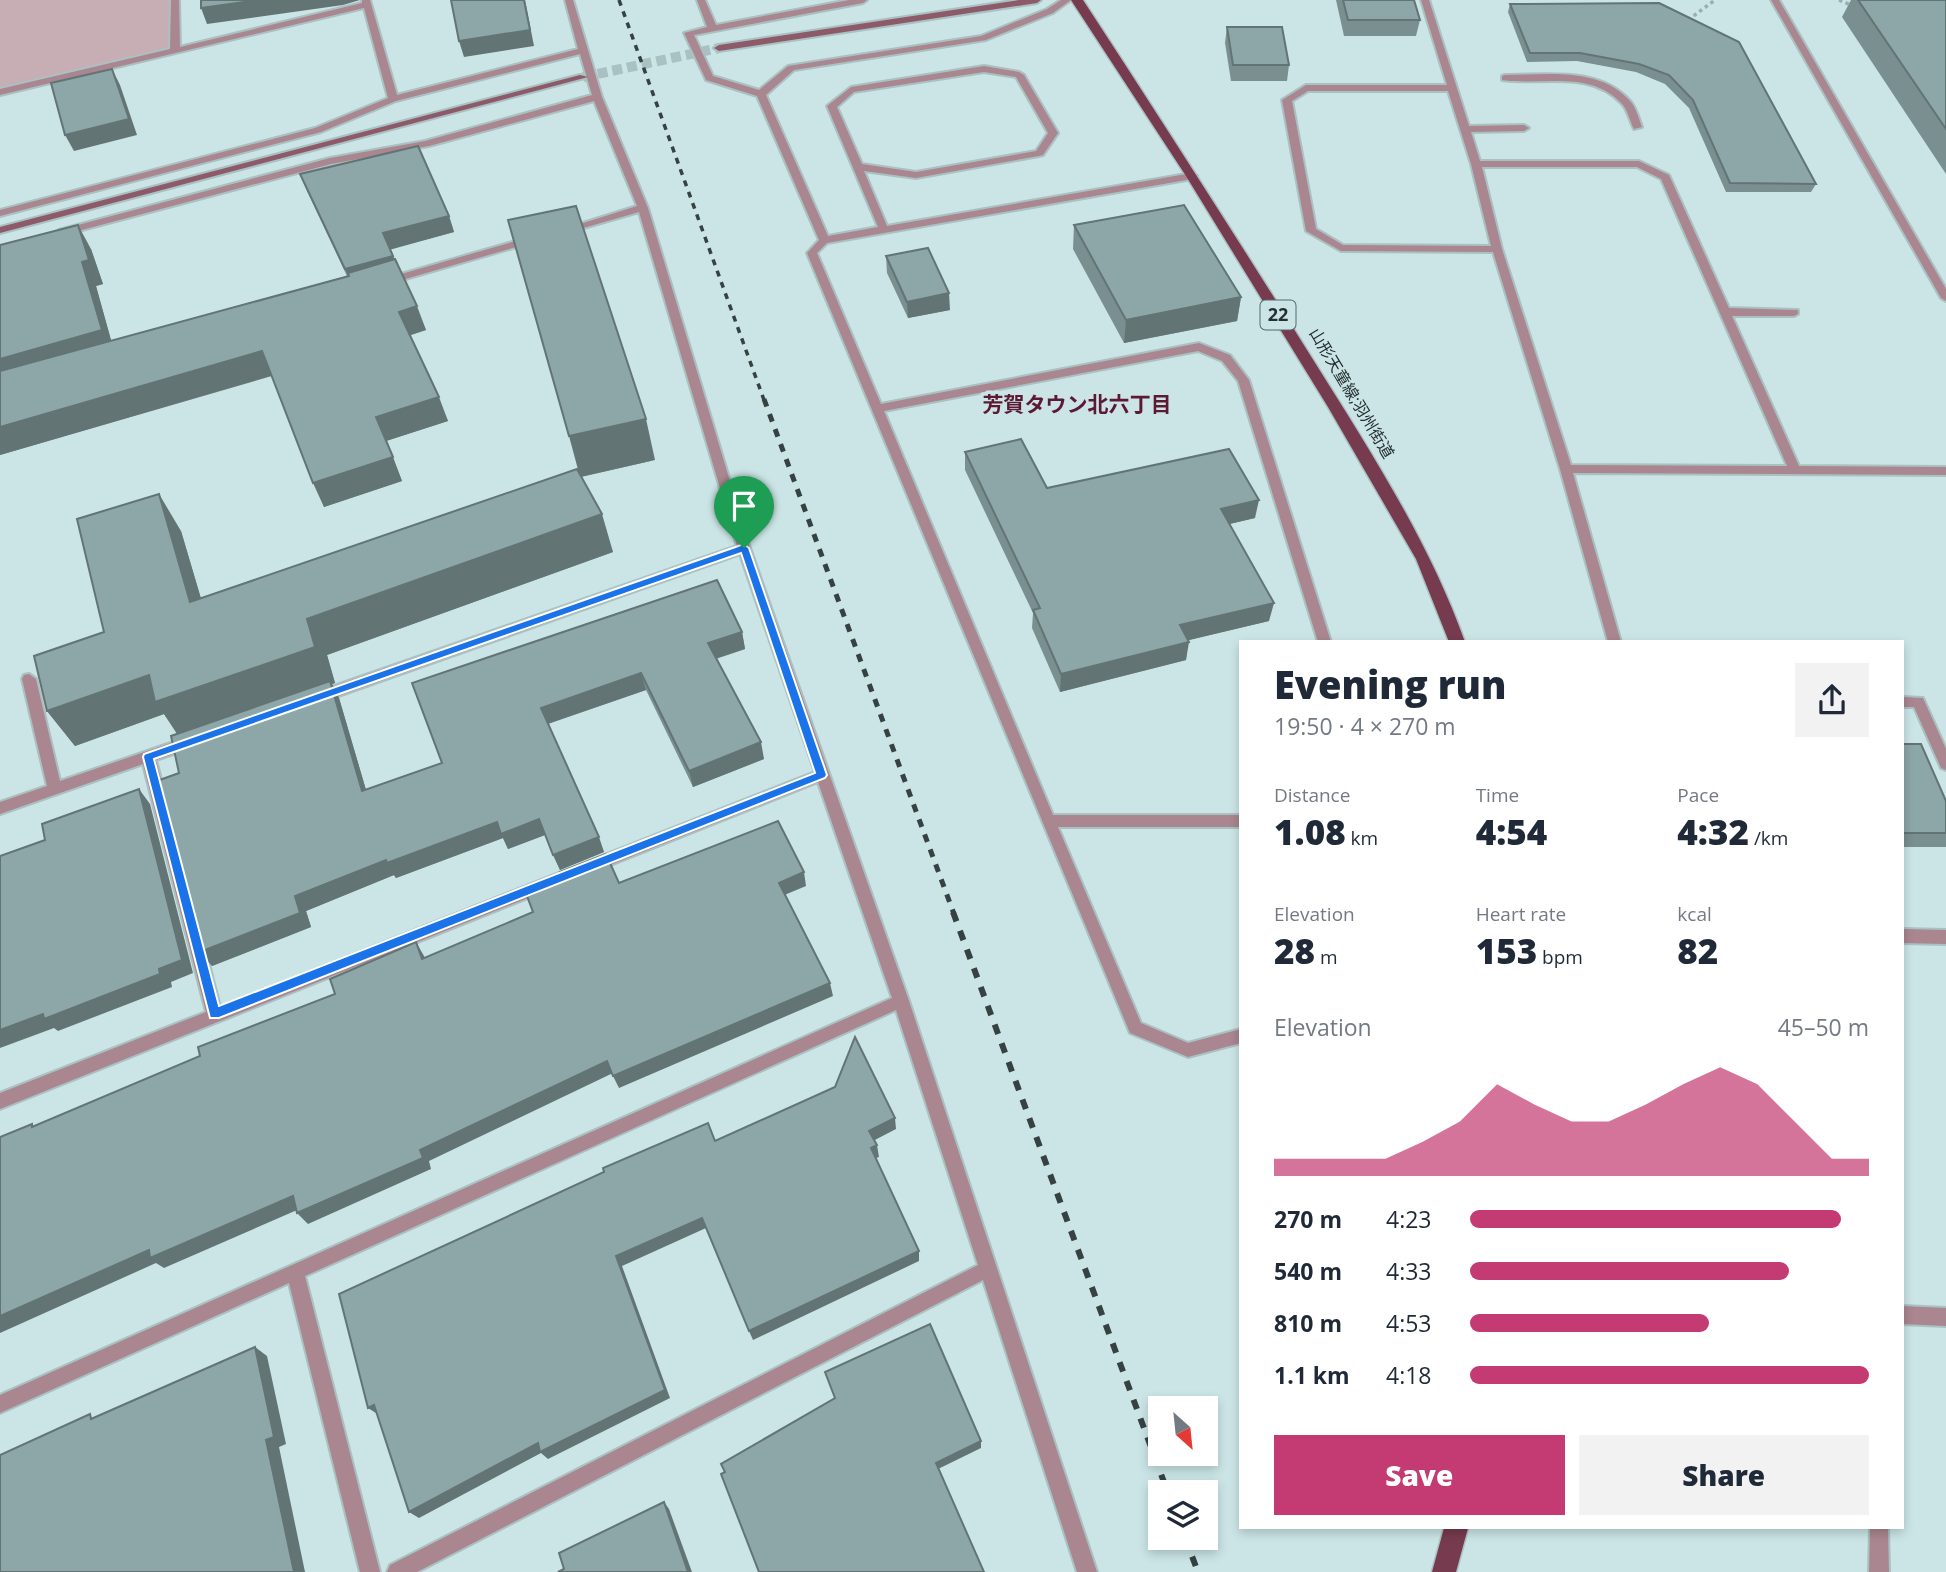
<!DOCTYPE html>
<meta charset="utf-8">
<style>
:root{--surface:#fff;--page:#f2f2f3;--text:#1f2937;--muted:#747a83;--accent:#c43a72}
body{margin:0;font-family:"Open Sans","Noto Sans JP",sans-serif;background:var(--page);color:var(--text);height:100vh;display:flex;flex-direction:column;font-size:26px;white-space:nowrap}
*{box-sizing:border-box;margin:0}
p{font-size:23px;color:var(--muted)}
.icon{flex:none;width:38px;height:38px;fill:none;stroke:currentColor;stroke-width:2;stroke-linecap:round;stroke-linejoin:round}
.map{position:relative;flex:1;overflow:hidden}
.panel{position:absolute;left:1239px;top:640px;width:665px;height:889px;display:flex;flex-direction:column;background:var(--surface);border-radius:0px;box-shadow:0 4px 10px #0003}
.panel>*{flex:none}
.needle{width:46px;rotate:153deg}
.buttons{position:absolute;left:1148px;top:1396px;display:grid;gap:14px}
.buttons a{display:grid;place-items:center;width:70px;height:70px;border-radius:0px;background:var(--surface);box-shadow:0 4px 10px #0003;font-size:35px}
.pin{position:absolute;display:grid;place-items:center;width:60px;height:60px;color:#fff;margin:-72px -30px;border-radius:50% 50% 50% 0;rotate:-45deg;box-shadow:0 0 7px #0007}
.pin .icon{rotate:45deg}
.round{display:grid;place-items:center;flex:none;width:74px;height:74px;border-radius:0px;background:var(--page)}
.overview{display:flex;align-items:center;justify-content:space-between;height:119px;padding:0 35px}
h1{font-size:38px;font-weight:800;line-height:52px}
.figures{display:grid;grid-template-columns:repeat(3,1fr);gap:10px;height:119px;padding:7px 35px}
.figures div{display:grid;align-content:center}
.figures b{font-size:35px;font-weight:800}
.figures small{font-size:19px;font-weight:400}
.figures p{font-size:19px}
.chart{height:196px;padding:14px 35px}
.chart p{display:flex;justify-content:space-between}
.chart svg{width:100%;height:126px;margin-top:7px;fill:var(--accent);opacity:.7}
.button{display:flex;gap:14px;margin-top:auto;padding:14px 35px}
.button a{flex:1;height:80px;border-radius:0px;background:var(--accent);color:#fff;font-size:28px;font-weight:800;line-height:80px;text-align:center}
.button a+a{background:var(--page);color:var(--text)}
ul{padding:0 35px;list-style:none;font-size:23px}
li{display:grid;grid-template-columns:112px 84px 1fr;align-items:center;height:52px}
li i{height:18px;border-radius:9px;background:var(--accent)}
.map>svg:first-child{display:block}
.green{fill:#c7aeb4}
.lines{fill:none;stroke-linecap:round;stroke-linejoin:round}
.secondary-tunnel{stroke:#aac1c1;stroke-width:10;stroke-dasharray:10 5;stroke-linecap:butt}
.lane-casing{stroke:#aac1c1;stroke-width:4}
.street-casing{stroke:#aac1c1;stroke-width:4}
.secondary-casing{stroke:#aac1c1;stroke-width:4}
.primary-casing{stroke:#aac1c1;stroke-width:3}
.path{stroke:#99aeaf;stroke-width:3.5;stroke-dasharray:3.5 3.5;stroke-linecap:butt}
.lane{fill:#aa8690;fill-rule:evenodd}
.street{fill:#aa8690;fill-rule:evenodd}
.secondary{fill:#8d5a6a;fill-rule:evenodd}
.primary{fill:#773b4f;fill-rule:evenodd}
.rail-far2{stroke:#364242;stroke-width:3.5;stroke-dasharray:6 6;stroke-linecap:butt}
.rail-far1{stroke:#364242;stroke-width:5;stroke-dasharray:8 8;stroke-linecap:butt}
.rail{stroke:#364242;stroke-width:6;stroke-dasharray:10 10;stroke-linecap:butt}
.wall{fill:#798f90}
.shaded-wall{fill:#637475}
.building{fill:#8da6a7;stroke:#637475;stroke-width:2}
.route{fill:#1a73e8;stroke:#fff;stroke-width:2;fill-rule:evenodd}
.labels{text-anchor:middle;stroke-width:7;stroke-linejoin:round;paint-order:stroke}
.far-street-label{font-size:16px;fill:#252f2f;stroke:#cbe5e6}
.shield{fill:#cbe5e6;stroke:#576666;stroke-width:2}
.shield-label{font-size:18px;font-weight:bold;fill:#252f2f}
.neighbourhood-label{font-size:21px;font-weight:bold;fill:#5c1933;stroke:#cbe5e6}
</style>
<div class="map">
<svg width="1946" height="1572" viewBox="0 0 1946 1572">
<rect width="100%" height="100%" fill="#cbe5e6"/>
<!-- green -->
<path class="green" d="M0,0H175V49L0,92Z"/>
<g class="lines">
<!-- secondary-tunnel -->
<path class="secondary-tunnel" d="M583,77L719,48"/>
<defs>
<g id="lane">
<path d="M171,0H179L180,47L362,3V0H370L397,95L578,49L565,0H573L602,97L648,208L750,548L909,1001L1097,1572H1077L983,1280L417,1572H387L390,1565L978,1265L896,1010L305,1276L380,1572H360L289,1283L0,1413V1395L892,998L818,782L0,1109V1093L206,1012L143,764L0,814V802L47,786L22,679L24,675L29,674L36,679L60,781L191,736L196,738L198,742L196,746L156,760L220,1007L815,772L740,554L324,701H314L312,697L314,693L737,546L639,212L566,233L561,230L637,206L594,101L429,146L331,164L63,235L58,232L59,230L330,158L425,141L592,95L580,54L396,101L321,132L0,216V210L315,128L388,98L364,8L0,95V89L170,49Z"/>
<path d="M697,0H705L716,25L849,0H867L863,3L694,35L713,76L759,90L788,66L981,36L1047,9L1061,0H1071L1053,13L986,40L794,70L766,95L828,236L878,227L827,106L851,87L984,66L1019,72L1024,75L1058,133L1043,155L1039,156L916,178L864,171L887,226L1192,173L1197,176L1192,179L827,243L817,253L881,404L1199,343L1230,355L1249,380L1331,642H1318L1238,381L1222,361L1198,351L884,411L1053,815H1241V827H1058L1141,1023L1188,1043L1241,1029V1043L1188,1057L1130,1033L807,253L819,240L757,96L706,80L684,33L707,27ZM984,72L1016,77L1048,133L1036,151L916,172L862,164L837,107L854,92Z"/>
<path d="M1421,0H1429L1469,126L1524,125L1529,128L1524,131L1471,132L1480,161H1639L1669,175L1729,308L1798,310V314L1794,316H1732L1799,466L1946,467V475L1573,473L1621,642H1608L1560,469L1493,252L1341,251L1306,231L1282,100L1306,85H1447ZM1308,91H1448L1471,164L1491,246L1343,245L1316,229L1292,101ZM1482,167H1637L1661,179L1787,466L1571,465L1502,249Z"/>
<path d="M1505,75C1547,75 1600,66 1631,102C1636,108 1639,119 1642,127L1634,129C1630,122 1628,110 1622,104C1590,69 1543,86 1502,80V76Z"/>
<path d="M533,236L537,237V241L388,284L383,281L384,279Z"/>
<path d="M1902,697L1923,698L1946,749V770L1941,768L1914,707H1902Z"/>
<path d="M1902,929L1946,930V944L1902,943Z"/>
<path d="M1902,1306L1946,1308V1326L1902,1324Z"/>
<path d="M1870,1528H1888L1889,1572H1869Z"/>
</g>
<path id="street" d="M1771,0H1779L1946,289V301L1941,298Z"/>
<g id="secondary">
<path d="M1019,0H1041L1037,3L719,51L714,48L719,45Z"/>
<path d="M580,75L588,77L0,233V227Z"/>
</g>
<g id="primary">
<path d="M1071,0H1083C1160,118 1237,238 1312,358C1369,449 1429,541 1465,642H1449L1416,559L1328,407L1186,176Z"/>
<path d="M1444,1528H1468L1456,1572H1432Z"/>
</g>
</defs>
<!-- lane casing -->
<use href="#lane" class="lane-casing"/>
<!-- street casing -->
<use href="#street" class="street-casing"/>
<!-- secondary casing -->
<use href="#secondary" class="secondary-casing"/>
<!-- primary casing -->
<use href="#primary" class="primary-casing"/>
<!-- path -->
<g class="path">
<path d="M1839,0L1851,5"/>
<path d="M1688,20L1715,0"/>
</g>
<!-- lane -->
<use href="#lane" class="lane"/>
<!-- street -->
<use href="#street" class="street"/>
<!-- secondary -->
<use href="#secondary" class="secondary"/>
<!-- primary -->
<use href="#primary" class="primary"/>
<!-- rail-far2 -->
<path class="rail-far2" d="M619,0L764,400"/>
<!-- rail-far1 -->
<path class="rail-far1" d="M764,399L954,914"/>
<!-- rail -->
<g class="rail">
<path d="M953,912L1168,1493"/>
<path d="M1185,1538L1198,1572"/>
</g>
</g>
<!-- wall -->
<g class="wall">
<path d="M1336,0H1414L1420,20L1416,36H1344Z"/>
<path d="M1851,0H1946V174L1842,17Z"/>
<path d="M1659,3L1816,184L1811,192H1726L1689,108L1665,84L1636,72L1577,61L1527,62L1508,12L1510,4Z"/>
<path d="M1227,27L1289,65L1287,81H1231L1225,43Z"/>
<path d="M300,174L449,216L454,232L390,249L426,330L410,335L448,421L386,441L402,481L324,507L272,376L0,455V245L91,249L103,284L96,286L111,341L347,276L307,191Z"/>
<path d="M1074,225L1241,297L1237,321L1124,343L1073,249Z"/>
<path d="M886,256L950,310L908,318L887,273Z"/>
<path d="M965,452L1047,488L1255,518L1229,524L1269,621L1188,640L1186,660L1060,692L1032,628L1033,613L965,470Z"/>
<path d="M655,460L581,477L613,552L327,655L335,683L332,684L339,698L366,790L442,763L742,632L745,649L716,659L764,759L693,787L646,690L548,724L604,852L560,870L545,835L508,849L503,838L396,878L394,875L306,911L311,927L212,966L200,952L179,773L178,734L164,714L75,746L47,711L104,632L181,531L201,599L579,473Z"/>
<path d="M1902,744L1946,801V847H1902Z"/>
</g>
<!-- shaded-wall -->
<g class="shaded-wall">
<path d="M259,0H360L343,5L207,24L201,8Z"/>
<path d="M525,0L534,46L464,57L459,41Z"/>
<path d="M112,69L120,85L137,135L74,151L65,135Z"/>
<path d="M449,216L454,232L389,250L383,233Z"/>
<path d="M78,225L91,249L103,284L96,286L115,354L0,387V359L82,262Z"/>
<path d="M393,256L399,272L352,286L345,269Z"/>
<path d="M949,293L950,310L908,318L907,302Z"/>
<path d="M1241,297L1237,321L1124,343L1126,320Z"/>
<path d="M417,306L426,330L408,336L399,312Z"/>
<path d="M262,351L274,375L0,455V427Z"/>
<path d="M439,397L448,421L386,441L376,417Z"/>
<path d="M646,419L655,460L580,477L569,436Z"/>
<path d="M393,457L402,481L324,507L313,483Z"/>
<path d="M159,494L181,531L213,639L190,602Z"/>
<path d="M1259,500L1255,518L1217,527L1221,509Z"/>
<path d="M602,514L613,552L327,655L335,683L332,684L339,698L371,807L179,737L164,714L75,746L47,711Z"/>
<path d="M1274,603L1269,621L1177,643L1180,625Z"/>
<path d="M742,632L745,649L711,660L708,643Z"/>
<path d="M1189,642L1186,660L1060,692L1061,674Z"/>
<path d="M641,673L646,690L547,724L541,708Z"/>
<path d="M761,742L764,759L693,787L689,771Z"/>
<path d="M139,789L150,804L193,973L171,982L172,987L58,1031L54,1028L0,1048V1030Z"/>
<path d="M539,819L545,835L508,849L503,838L396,878L394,875L306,911L311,927L212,966L200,952L295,896L386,860L497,822Z"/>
<path d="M599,837L604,852L560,870L553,855Z"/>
<path d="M804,872L806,886L782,896L779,883Z"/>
<path d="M416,942L424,956L430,972L422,959Z"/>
<path d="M830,983L833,996L619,1088L613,1076Z"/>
<path d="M607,1061L613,1073L429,1161L431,1169L308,1224L297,1213L420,1150Z"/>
<path d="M895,1118L896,1129L871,1142L869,1131Z"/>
<path d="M877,1145L879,1157L873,1159L871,1148Z"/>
<path d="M293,1196L304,1207L164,1268L156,1263L0,1333V1316L149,1250Z"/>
<path d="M702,1218L706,1228L622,1266L670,1398L548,1459L541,1453L419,1518L409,1512L616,1256Z"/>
<path d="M919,1251V1261L753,1340L749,1331Z"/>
<path d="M255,1347L267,1356L286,1444L279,1447L305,1572H294L266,1440Z"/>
<path d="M374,1405L379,1415L368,1408Z"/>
<path d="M981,1441V1448L936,1470V1463Z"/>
<path d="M664,1502L669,1509L692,1572H688Z"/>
</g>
<!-- building -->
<g class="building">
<path d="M201,0H259L201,8Z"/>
<path d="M451,0H524L530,30L459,41Z"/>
<path d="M1343,0H1414L1420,20H1348Z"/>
<path d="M1858,0H1946V129Z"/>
<path d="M1659,3L1739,42L1816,184L1730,183L1693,100L1669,75L1639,64L1580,53H1530L1510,4Z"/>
<path d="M1227,27H1282L1289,65H1233Z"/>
<path d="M112,69L129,119L65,135L51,83Z"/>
<path d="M418,146L449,216L383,233L393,256L345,269L300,174Z"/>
<path d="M1184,205L1241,297L1126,320L1074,225Z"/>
<path d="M576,206L646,419L569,436L508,220Z"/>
<path d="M78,225L89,260L82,262L102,330L0,359V245Z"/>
<path d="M928,248L949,293L907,302L886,256Z"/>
<path d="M395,259L417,306L399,312L439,397L376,417L393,457L313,483L262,351L0,427V371L349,276L348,273Z"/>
<path d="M1021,439L1047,488L1229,449L1259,500L1221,509L1274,603L1180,625L1189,642L1061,674L1033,610L1040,608L965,452Z"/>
<path d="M577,469L602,514L307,619L315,647L155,702L149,675L47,711L34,656L104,632L77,519L159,494L190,602Z"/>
<path d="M717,580L742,632L708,643L761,742L689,771L641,673L541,708L599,837L553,855L539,819L501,834L497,822L387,863L386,860L295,896L300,913L200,952L157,781L179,773L171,736L330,681L362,791L442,763L412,683Z"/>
<path d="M1902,744H1921L1946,801V833H1902Z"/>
<path d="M139,789L182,960L159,969L160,974L44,1019L43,1014L0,1030V856L45,840L42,824Z"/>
<path d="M778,821L804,872L779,883L830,983L613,1076L607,1061L420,1150L423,1158L297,1213L293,1196L150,1258L149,1250L0,1316V1137L32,1124V1127L200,1056L198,1047L335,994L330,979L416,942L422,959L533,912L527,896L564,880L560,872L606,854L619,883Z"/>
<path d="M855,1037L895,1118L869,1131L877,1145L871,1148L919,1251L749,1331L702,1218L616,1256L665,1390L540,1452L538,1443L409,1512L374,1405L368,1408L339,1294L604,1172L603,1168L708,1123L715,1141L835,1087Z"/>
<path d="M930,1324L981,1441L936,1463L984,1572H759L721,1474L725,1472L721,1464L835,1398L825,1372Z"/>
<path d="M255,1347L274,1437L266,1440L294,1572H0V1455L90,1414L91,1419Z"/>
<path d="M664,1502L688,1572H558L564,1569L559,1553Z"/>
</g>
<!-- route -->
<path class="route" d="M744,544L749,548L827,775L825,778L219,1018H210L143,757L144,754ZM741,553L815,773L219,1006L154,759Z"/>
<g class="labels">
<!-- far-street labels -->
<g class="far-street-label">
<text transform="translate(1352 393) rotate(59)" y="6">山形天童線;羽州街道</text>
</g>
<!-- shield labels -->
<rect class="shield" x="1260.5" y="300.5" width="35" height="29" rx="5"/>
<g class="shield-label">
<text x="1278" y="321">22</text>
</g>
<!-- neighbourhood labels -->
<g class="neighbourhood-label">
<text x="1077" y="412">芳賀タウン北六丁目</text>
</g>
</g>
</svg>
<div class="buttons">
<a><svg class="needle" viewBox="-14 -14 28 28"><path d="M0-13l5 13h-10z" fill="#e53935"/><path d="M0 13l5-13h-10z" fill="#747a83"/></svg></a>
<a><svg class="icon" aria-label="layers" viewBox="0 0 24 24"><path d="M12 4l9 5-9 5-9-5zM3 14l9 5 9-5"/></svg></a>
</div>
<div class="pin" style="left:744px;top:548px;background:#1e9e55"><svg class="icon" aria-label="arrive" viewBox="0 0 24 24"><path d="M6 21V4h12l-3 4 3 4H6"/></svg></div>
<section class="panel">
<div class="overview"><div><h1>Evening run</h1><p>19:50 · 4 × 270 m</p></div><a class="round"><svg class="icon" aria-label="share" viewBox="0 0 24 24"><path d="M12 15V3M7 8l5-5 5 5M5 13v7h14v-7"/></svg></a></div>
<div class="figures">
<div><p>Distance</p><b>1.08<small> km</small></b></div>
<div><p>Time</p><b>4:54</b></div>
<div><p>Pace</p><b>4:32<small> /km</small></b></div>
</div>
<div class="figures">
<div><p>Elevation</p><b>28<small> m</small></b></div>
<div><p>Heart rate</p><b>153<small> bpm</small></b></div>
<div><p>kcal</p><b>82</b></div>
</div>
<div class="chart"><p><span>Elevation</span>45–50 m</p>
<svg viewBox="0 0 160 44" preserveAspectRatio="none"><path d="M0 44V38L10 38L20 38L30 38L40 32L50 25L60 12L70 19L80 25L90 25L100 19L110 12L120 6L130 12L140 25L150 38L160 38V44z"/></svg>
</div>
<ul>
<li><b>270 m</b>4:23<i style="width:93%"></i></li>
<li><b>540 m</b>4:33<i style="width:80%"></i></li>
<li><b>810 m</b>4:53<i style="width:60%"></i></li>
<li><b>1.1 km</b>4:18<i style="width:100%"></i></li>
</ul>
<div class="button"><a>Save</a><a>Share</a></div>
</section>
</div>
